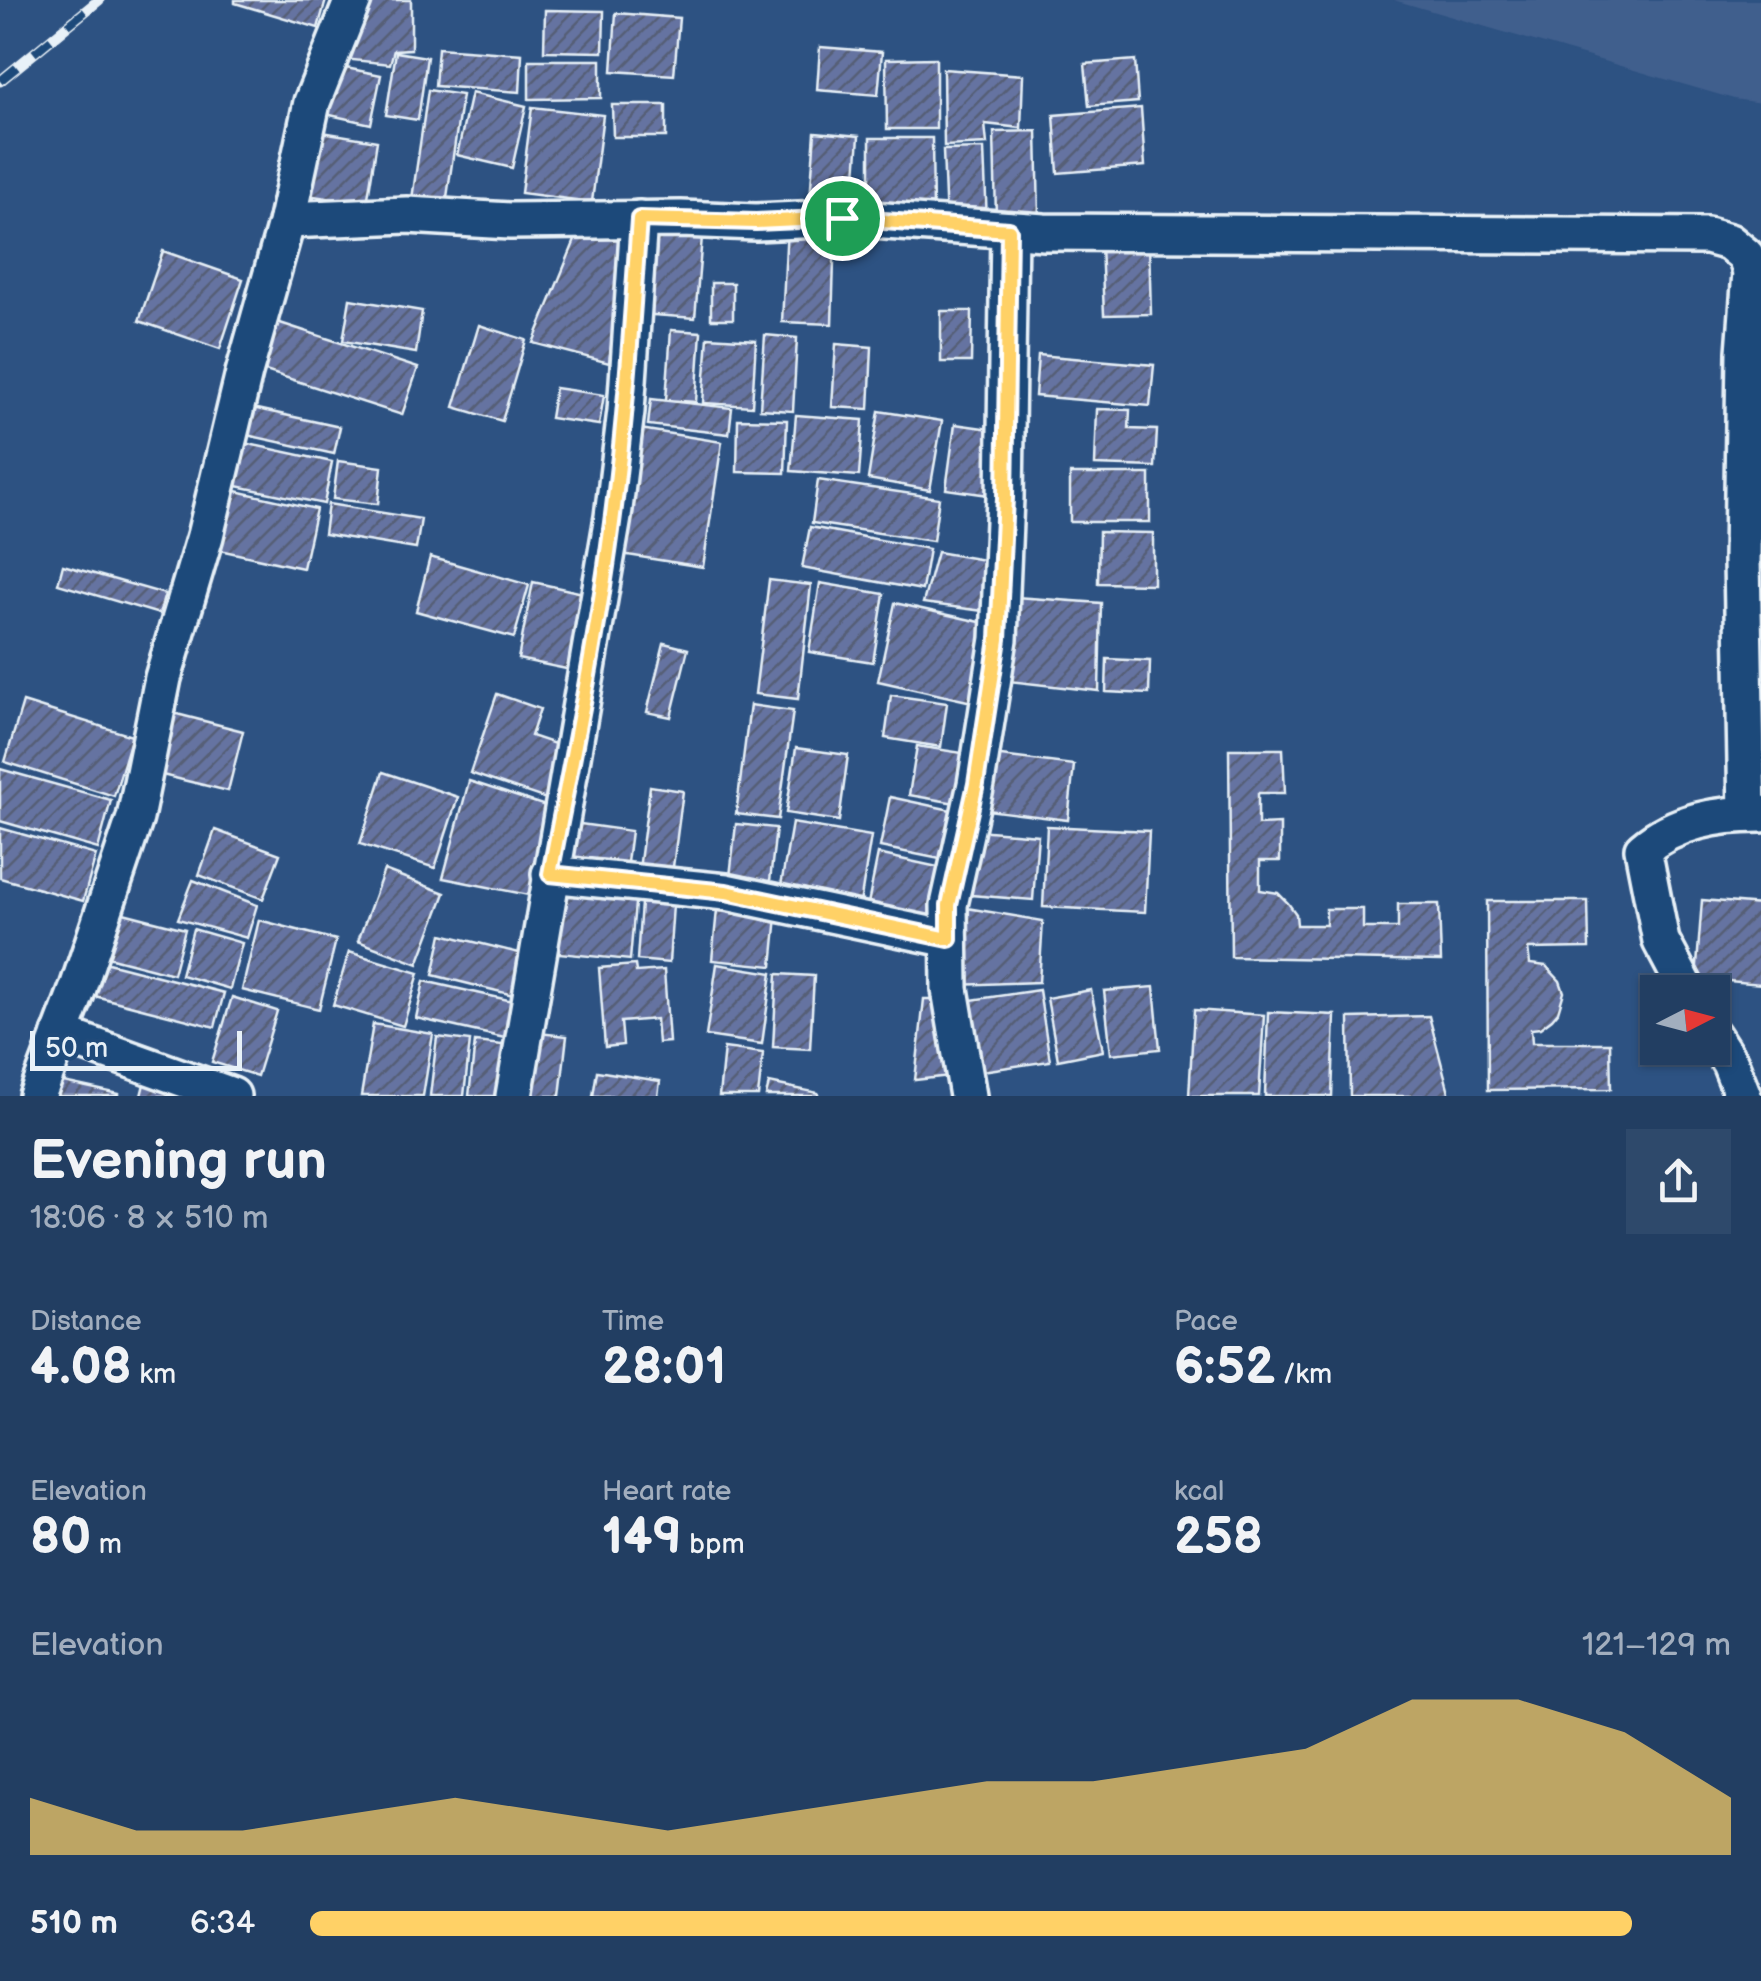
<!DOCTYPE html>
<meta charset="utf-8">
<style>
:root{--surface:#223e62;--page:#2e496b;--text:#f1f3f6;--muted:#a2aebe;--line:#3f5777;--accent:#ffd166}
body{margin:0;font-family:"Balsamiq Sans",sans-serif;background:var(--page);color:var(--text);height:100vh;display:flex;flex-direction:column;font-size:38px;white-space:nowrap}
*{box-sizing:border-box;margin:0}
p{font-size:32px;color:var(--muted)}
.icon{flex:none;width:55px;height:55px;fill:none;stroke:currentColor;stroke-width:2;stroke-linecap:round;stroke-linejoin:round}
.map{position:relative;height:1096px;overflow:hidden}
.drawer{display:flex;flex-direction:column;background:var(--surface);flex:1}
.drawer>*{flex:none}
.needle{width:65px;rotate:84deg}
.fabs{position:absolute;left:1640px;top:975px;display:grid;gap:20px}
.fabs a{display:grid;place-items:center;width:90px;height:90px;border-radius:0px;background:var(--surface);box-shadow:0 2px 8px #0004,0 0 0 2px var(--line);font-size:50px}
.scale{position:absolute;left:30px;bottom:25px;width:212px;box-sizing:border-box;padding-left:10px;border:5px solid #e8f1f8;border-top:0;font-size:28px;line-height:35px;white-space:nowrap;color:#e8f1f8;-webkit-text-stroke:8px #1f4a7a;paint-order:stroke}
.pin{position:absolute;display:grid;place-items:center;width:85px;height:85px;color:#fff;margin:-42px;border:5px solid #fff;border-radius:50%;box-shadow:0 2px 10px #0007}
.round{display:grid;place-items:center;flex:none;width:105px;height:105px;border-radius:0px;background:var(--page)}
.summary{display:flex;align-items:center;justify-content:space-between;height:170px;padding:0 30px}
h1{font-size:55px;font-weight:700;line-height:75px}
.stats{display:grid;grid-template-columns:repeat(3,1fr);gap:15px;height:170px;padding:10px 30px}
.stats div{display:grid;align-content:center}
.stats b{font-size:50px;font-weight:700}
.stats small{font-size:28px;font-weight:400}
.stats p{font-size:28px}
.chart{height:280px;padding:20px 30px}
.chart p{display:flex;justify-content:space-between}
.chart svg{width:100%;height:180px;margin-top:10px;fill:var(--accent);opacity:.7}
ul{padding:0 30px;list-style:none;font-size:32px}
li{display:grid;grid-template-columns:160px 120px 1fr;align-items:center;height:75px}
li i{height:25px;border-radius:12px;background:var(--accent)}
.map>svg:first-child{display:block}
.built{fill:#415f8d}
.building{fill:url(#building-hatch);stroke:#e8f1f8;stroke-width:2.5}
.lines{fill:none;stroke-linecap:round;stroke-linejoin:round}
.minor-casing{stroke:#e8f1f8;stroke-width:42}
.minor{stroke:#1f4a7a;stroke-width:35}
.rail-casing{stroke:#e8f1f8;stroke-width:11}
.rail{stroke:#1f4a7a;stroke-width:8;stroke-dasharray:22;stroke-linecap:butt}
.route-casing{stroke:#fff;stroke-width:20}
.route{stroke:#ffd166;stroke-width:12}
</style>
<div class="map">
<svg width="1761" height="1096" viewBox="0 0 1761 1096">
<defs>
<pattern id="building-hatch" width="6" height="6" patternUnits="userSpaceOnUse" patternTransform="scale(2.5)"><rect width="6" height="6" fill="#6573a1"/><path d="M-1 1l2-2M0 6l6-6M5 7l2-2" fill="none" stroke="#565e76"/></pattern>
</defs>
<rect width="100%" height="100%" fill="#2d5282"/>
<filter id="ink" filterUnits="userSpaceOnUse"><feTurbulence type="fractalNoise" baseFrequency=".01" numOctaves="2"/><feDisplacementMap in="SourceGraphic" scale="20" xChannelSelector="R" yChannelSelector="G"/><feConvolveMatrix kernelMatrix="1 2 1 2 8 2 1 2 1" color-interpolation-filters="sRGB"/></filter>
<g filter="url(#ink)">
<!-- built -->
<path class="built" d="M1394,0H1761V103L1734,99Z"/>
<!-- building -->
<g class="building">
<path d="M235,0H326L318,28L235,3Z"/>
<path d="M354,0H411V49L394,50L390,64L343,59Z"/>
<path d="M545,10L604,11L603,52L544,51Z"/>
<path d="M616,13L679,18L674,75L612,71Z"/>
<path d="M820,47L882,52L878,95L817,90Z"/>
<path d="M438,48L522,54L520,92L435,86Z"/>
<path d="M396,52L427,57L418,120L386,115Z"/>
<path d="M936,58V129H887L886,59Z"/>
<path d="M529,60H601V98L529,99Z"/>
<path d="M1135,60L1138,102L1089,106L1085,64Z"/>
<path d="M331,65L381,75L371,124L321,113Z"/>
<path d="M943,69L1023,75L1021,128L985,124L987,144L944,146Z"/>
<path d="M428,90L462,95L446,204L412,199Z"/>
<path d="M471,93L526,106L512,168L457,155Z"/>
<path d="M612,105H666V137H613Z"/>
<path d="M532,107L603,115L592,202L521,193Z"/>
<path d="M1141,108L1145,166L1058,173L1054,115Z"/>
<path d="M310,130L377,141L367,204L300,194Z"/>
<path d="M1037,131L1039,217L996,218L994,132Z"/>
<path d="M815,132L859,136L853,217L809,214Z"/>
<path d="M870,138H932L933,212L870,213Z"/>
<path d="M984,149L987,222L946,223L943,150Z"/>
<path d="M582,223L626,228L609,363L533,343Z"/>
<path d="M787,227L835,230L832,324L782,322Z"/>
<path d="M647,233L702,237L695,318L640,314Z"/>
<path d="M1149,243L1151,314L1104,315L1101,245Z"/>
<path d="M163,251L243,279L220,349L139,321Z"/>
<rect x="711" y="283" width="22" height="36"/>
<path d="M350,299L422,311L416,353L343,341Z"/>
<path d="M941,311H972L971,362H941Z"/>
<path d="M271,320L418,368L402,415L256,368Z"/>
<path d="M479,325L526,340L502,421L454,407Z"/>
<path d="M671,330L701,332L696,402L666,400Z"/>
<path d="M765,335L797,338L793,411L760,409Z"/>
<path d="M708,337L756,340L752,406L703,403Z"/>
<path d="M836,344L872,347L869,409L832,407Z"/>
<path d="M1038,355L1154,365L1150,406L1035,396Z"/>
<path d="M555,388L604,395L599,425L550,418Z"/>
<path d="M651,399L732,408L729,434L648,425Z"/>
<path d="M239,405L340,427L334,454L233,432Z"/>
<path d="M1097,409L1130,410L1129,429L1157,430L1155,467L1095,465Z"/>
<path d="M879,411L942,421L930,490L868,479Z"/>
<path d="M796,415L863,420L859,476L791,471Z"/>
<path d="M738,419L787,420L785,473L737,472Z"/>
<path d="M955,424L1005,431L996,496L946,489Z"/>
<path d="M634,428L722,442L703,567L615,553Z"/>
<path d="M235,441L332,462L324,504L227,484Z"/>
<path d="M338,461L382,467L378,504L333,499Z"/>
<rect x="1070" y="474" width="80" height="48"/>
<path d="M818,480L939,498L933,541L812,523Z"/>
<path d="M223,488L316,509L303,568L210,548Z"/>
<path d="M328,504L421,519L416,549L324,534Z"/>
<path d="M810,527L929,549L922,590L802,568Z"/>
<path d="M1099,532L1153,533V584L1098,583Z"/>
<path d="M937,552L996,562L991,612L923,603Z"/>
<path d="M430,557L529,585L514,638L416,611Z"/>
<path d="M63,565L165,594L159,614L58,584Z"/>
<path d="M769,580L811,585L798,699L755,694Z"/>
<path d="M533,582L592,595L576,671L518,659Z"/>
<path d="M820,583L884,594L873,662L809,652Z"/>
<path d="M1015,597L1101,603L1099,691L1008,681Z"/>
<path d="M895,603L998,626L981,704L878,681Z"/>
<path d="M664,643L688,649L671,717L647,712Z"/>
<path d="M1107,659L1150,661L1149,694L1106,692Z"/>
<path d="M497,694L540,709L531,736L564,747L546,799L470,773Z"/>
<path d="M891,695L947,703L941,747L885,738Z"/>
<path d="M23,702L132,736L114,796L5,762Z"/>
<path d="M750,705L793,711L778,819L736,814Z"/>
<path d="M169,712L243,731L228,791L154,773Z"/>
<path d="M917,746L975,755L967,805L909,795Z"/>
<path d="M796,748L848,755L839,821L786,813Z"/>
<path d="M1229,749H1283L1285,793H1258V825L1280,824V861H1260V890L1278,893L1288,903L1296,914L1297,925H1326V909H1363V928H1398V904H1439L1441,961L1231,957Z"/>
<path d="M993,755L1074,765L1068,820L987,810Z"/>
<path d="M0,769L111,800L98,849L0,821Z"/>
<path d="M383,772L458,797L435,868L360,844Z"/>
<path d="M469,781L552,808L539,897L443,878Z"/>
<path d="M650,786L683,791L671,882L638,877Z"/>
<path d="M890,797L965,813L955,862L880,847Z"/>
<path d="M566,822L631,831L625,878L560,869Z"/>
<path d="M792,823L871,836L860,904L780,891Z"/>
<path d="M736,824L776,828L769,890L729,885Z"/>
<path d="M1047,826L1149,831L1145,912L1043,907Z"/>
<path d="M0,828L96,855L83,901L0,878Z"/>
<path d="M215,830L280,854L263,899L199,875Z"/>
<path d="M976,830L1038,835L1033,900L971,895Z"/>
<path d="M878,854L956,871L944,925L867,909Z"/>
<path d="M384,870L445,893L418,964L358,941Z"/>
<path d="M193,880L257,905L247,938L178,919Z"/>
<path d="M554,884L636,892L630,960L548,952Z"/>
<path d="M718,900L778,906L772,966L712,960Z"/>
<path d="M1702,900L1761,905V984L1696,978Z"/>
<path d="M1487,901H1588L1589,948L1528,949L1530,964L1546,966L1560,981L1564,992L1558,1012L1552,1019L1540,1028L1531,1029L1532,1043H1610L1611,1089L1488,1090Z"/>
<path d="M641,903L673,905L669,963L637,960Z"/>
<path d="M967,908L1043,921L1039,982L957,985Z"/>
<path d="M108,909L185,929L173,974L96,954Z"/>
<path d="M259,920L336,940L319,1009L242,990Z"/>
<path d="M193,929L242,943L230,989L181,975Z"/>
<path d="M442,934L523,954L513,995L433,975Z"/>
<path d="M349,952L419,973L403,1026L333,1005Z"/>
<path d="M100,961L224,993L215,1027L91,995Z"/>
<path d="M717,964L772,973L762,1044L706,1036Z"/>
<path d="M635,965L636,972L664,970L669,1042L658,1043L656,1019L621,1022L623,1045L605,1047L599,968Z"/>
<path d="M777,974L814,976L810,1049L773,1047Z"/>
<path d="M424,981L517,1002L509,1039L416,1018Z"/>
<path d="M1154,987L1160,1049L1111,1054L1104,991Z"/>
<path d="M1039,990L1050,1061L975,1072L964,1001Z"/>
<path d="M1091,990L1103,1051L1058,1060L1047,998Z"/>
<path d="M232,997L277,1011L257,1076L212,1062Z"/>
<path d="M924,999H946L959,1075L915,1080Z"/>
<path d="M1194,1010L1264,1015L1259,1096H1189Z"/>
<path d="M1268,1012L1335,1015L1332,1096H1265Z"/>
<path d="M1429,1016L1450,1096H1350L1349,1018Z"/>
<path d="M373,1024L433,1034L423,1096H361Z"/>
<path d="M529,1032L567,1036L560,1096H522Z"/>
<path d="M437,1037L470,1041L464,1096H430Z"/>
<path d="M475,1042L512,1046L507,1096H469Z"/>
<path d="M724,1048L763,1053L758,1096H719Z"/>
<path d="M597,1071L660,1081L658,1096H593Z"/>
<path d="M146,1076L191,1096H141Z"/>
<path d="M59,1081L119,1094V1096H56Z"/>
<path d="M769,1083L818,1093V1096H766Z"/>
</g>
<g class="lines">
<defs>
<g id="minor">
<path d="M287,220L407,215L510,221L681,219L756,222L842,218L1044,232L1707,236L1729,242L1746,256L1751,272L1745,352L1742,561L1747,814"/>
<path d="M550,874L726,892L949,939"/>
<path d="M1688,992L1661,941L1643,849C1676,821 1718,814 1761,814"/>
<path d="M60,1034L232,1096"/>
<path d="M1712,1035L1730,1063L1743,1096"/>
<path d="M37,1096L78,988L135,818L163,678L205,536L244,373L287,220L312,102L353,0"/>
<path d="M514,1096L613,517L626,411L639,219"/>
<path d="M968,1096L950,989L949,905L976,784L999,639L1005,498L1009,230"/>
</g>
</defs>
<!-- minor casing -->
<use href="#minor" class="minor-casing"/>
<!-- minor -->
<use href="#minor" class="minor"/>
<defs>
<path id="rail" d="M0,81L99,0"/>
</defs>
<!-- rail casing -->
<use href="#rail" class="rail-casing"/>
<!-- rail -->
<use href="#rail" class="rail"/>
</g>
</g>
<g class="lines" filter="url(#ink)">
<defs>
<path id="route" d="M842,218L1009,230L1005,498L998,639L976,784L949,905V939L726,892L550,874C573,754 598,635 613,515C626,416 632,318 639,219L756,222Z"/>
</defs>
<!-- route casing -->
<use href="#route" class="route-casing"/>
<!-- route -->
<use href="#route" class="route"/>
</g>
</svg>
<div class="fabs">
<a><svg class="needle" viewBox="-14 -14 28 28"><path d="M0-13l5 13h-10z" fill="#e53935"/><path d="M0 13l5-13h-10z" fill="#a2aebe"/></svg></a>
</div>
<div class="scale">50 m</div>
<div class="pin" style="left:842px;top:218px;background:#1e9e55"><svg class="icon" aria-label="arrive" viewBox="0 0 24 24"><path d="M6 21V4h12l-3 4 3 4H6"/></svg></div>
</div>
<section class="drawer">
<div class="summary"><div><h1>Evening run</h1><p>18:06 · 8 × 510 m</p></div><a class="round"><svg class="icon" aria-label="share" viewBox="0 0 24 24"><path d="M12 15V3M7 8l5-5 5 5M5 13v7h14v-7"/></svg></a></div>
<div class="stats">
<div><p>Distance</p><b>4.08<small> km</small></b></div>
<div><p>Time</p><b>28:01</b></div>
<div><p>Pace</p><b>6:52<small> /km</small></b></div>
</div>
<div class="stats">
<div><p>Elevation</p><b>80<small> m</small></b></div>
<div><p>Heart rate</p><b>149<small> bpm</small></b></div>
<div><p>kcal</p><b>258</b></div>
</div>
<div class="chart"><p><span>Elevation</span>121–129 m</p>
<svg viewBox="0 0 160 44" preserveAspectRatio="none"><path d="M0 44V30L10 38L20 38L30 34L40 30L50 34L60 38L70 34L80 30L90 26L100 26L110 22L120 18L130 6L140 6L150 14L160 30V44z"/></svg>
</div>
<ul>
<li><b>510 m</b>6:34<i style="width:93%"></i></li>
</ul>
</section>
